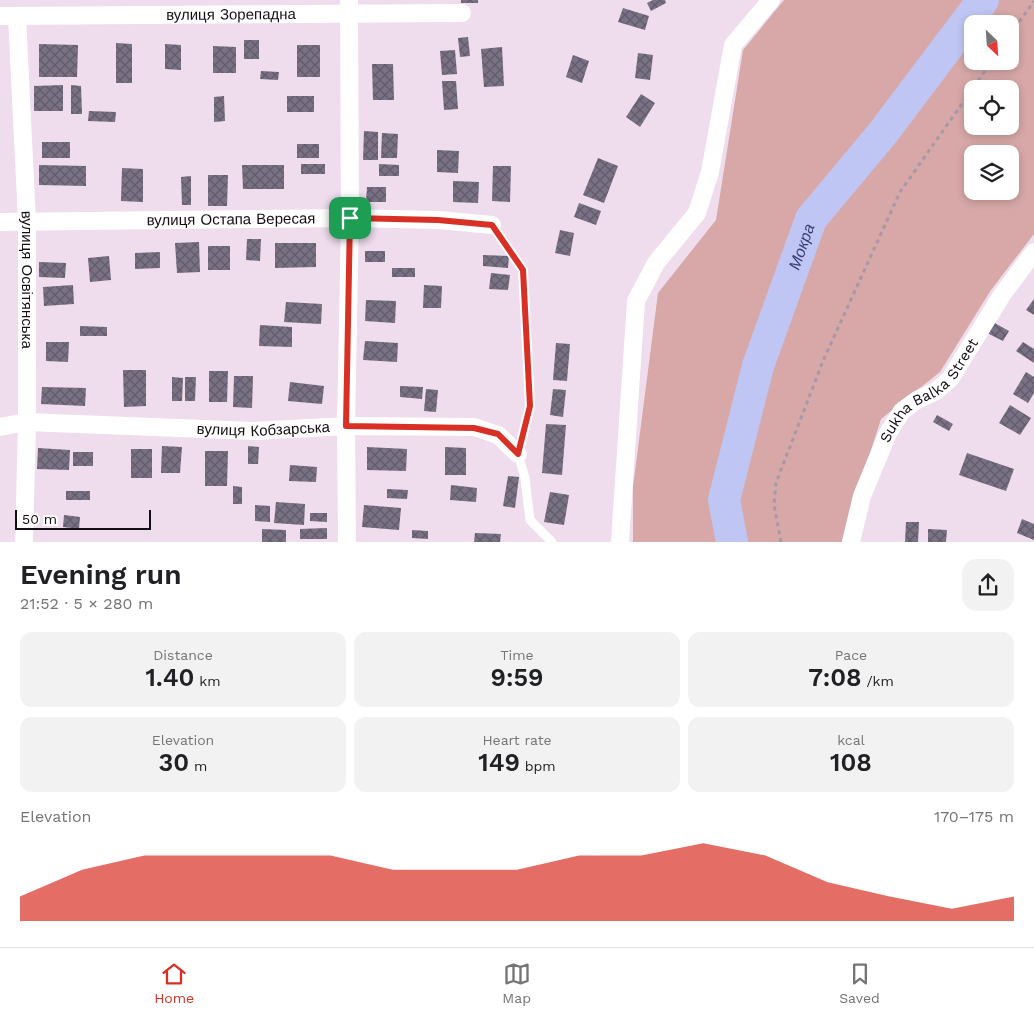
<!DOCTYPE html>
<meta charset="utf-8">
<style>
:root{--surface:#fff;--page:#f2f2f2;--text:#202124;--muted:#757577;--line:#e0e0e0;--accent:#d93025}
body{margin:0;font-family:"Work Sans",sans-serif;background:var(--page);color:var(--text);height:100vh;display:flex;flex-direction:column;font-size:19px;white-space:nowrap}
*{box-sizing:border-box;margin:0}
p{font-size:16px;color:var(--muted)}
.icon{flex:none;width:28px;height:28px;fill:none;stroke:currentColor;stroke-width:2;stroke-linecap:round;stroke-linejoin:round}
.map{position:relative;height:542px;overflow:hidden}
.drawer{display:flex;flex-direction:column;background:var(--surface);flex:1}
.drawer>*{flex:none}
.needle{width:32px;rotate:155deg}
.fabs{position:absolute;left:964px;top:15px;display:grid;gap:10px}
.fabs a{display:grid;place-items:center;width:55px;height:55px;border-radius:10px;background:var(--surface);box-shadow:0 2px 8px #0003;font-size:25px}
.scale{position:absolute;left:15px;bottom:12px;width:136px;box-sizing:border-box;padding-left:5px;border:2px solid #140e14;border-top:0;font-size:14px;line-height:18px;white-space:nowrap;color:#140e14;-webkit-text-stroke:4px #fff;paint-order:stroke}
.pin{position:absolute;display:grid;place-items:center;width:42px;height:42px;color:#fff;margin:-21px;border-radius:10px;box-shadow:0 2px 8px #0006}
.round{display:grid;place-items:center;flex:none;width:52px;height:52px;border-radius:15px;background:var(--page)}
.headline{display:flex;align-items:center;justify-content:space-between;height:85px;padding:0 20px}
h1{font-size:28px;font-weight:600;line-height:38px}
.figures{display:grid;grid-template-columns:repeat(3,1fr);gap:8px;height:85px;padding:5px 20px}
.figures div{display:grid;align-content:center;border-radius:12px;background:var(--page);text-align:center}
.figures b{font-size:25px;font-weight:600}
.figures small{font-size:14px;font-weight:400}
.figures p{font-size:14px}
.chart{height:140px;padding:10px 20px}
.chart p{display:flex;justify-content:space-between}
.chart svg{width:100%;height:90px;margin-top:5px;fill:var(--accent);opacity:.7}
.menu{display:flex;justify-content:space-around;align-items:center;height:70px;border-top:1px solid var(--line);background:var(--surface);font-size:14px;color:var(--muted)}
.menu a{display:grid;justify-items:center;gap:2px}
.menu .selected{color:var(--accent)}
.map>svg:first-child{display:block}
.green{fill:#d7a8a7;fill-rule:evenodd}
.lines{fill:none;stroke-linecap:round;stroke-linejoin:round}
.river{stroke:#c0c6f4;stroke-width:32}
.building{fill:url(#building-cross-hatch)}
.path{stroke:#a798a6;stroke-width:3;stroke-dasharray:4 4;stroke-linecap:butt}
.service{stroke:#fff;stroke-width:9}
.minor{stroke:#fff;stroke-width:18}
.route-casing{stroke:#fff;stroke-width:10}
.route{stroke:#d93025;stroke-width:6}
.labels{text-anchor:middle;stroke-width:4;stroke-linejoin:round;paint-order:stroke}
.street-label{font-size:15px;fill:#140e14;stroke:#fff}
.water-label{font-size:16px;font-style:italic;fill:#3a3c74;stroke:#fff}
</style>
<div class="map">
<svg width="1034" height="542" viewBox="0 0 1034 542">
<defs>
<pattern id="building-cross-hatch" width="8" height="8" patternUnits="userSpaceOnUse" patternTransform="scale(1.25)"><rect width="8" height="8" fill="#797184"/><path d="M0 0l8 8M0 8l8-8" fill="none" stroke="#625b6b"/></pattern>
</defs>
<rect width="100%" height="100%" fill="#efdced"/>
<!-- green -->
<path class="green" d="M784,0H1034V234L991,290L940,372L881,419L849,518L845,542H633V487L658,293L716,220L743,50ZM972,24H1010V61H972ZM972,89H1010V126H972ZM972,154H1010V191H972Z"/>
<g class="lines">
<!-- river -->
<path class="river" id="s1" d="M732,542L724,500L758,366L811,219L882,134L983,0"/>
</g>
<!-- building -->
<g class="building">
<rect x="461" y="0" width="17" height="3"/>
<path d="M653,0H665L666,3L651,11L647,3Z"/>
<path d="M623,8L649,16L645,30L618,22Z"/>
<path d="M468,37L470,56L460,57L458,38Z"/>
<rect x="244" y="40" width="15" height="19"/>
<path d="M116,43L132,44V83H116Z"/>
<path d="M39,44L78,45L77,77H39Z"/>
<path d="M165,44L181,45V70L165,69Z"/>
<rect x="297" y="45" width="23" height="32"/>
<path d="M213,46L236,47V73H213Z"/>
<path d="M502,47L504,86L484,87L481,49Z"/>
<path d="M455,50L457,74L442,75L440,51Z"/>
<path d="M638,53L653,55L650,80L635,78Z"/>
<path d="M573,55L589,61L582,83L566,77Z"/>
<path d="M372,64H393L394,100H373Z"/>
<path d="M261,71L279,72L278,80L260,79Z"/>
<path d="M442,81H456L458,109L444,110Z"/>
<path d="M63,85V111H34V86Z"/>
<path d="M71,85L81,86L82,114H71Z"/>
<path d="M641,94L655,103L640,127L626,117Z"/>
<path d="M224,96L225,121L214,122V97Z"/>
<rect x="287" y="96" width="27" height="16"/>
<path d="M89,111L116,112L115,122L88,121Z"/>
<path d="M364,131L378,132V160H363Z"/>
<path d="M382,133L398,134L397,158H381Z"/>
<rect x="42" y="142" width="28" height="16"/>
<rect x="297" y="144" width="22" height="14"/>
<path d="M437,150L459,151L458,173L437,172Z"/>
<path d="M598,158L618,166L604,203L583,195Z"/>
<rect x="301" y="164" width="24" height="10"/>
<path d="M379,164L399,165V176H379Z"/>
<path d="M39,165L86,166V186L39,185Z"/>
<path d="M242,165H284V189H243Z"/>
<path d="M493,166H511L510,202L492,201Z"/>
<path d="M122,168L143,169V202L121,201Z"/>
<path d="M208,175H228L227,206H208Z"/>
<path d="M191,176V205H182L181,177Z"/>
<path d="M453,181L479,182L478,203L453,202Z"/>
<path d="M367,187H386V202H366Z"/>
<path d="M579,203L601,211L596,225L574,217Z"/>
<path d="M560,230L574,233L570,256L555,253Z"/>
<path d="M247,239H261L260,261L246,260Z"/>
<path d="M199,242L200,272L177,273L175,243Z"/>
<path d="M275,243H316V267L275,268Z"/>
<rect x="208" y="246" width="22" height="24"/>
<rect x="365" y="251" width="20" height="11"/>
<path d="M160,252V268L135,269V253Z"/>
<path d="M483,255L509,256L508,268L483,266Z"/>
<path d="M109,256L111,280L90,282L88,258Z"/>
<path d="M39,262L66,263L65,278L39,277Z"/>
<rect x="392" y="268" width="23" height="9"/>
<path d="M491,273L510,275L508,290L489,289Z"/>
<path d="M73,285L74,304L44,306L43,287Z"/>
<path d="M424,285L442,286L441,308H423Z"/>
<path d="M1034,299V315L1026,310Z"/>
<path d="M366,300L396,301L395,323L365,321Z"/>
<path d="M286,302L322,304L321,324L284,322Z"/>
<path d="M991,321L1009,331L1003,341L985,332Z"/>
<path d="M260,325L292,327V347L259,346Z"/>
<path d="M80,326L107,327V336H80Z"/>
<path d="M365,341L398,343L397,362L363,360Z"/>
<path d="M46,342H69L68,362L46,361Z"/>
<path d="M1023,342L1034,349V363L1016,351Z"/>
<path d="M556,343L570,344L567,381L553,380Z"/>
<path d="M123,370H146V406L124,407Z"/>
<path d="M209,371H228L227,402H209Z"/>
<path d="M1026,372L1034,377V393L1028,403L1013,394Z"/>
<path d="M234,376H253L252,408L233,407Z"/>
<path d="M172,377L183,378L182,401H172Z"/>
<path d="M185,377H196L195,401H185Z"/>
<path d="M290,382L324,386L322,404L288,401Z"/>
<path d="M400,386L423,387L422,399L400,397Z"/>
<path d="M42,387L86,388L85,406L41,404Z"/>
<path d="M426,389L438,390L436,412L424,411Z"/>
<path d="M553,389L566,390L563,417L550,415Z"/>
<path d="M1010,405L1031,418L1020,435L999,423Z"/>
<path d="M937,415L953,424L949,431L933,422Z"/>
<path d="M546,424L566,425L562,475L542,473Z"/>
<path d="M162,446L182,447L180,473H161Z"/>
<path d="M248,446L259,447L258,464H248Z"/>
<path d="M367,447L407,449L406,471L367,470Z"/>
<path d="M445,447L466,448V475H445Z"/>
<path d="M38,448L70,450L69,470L37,469Z"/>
<rect x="131" y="449" width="21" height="29"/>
<path d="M205,451H228L227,486H205Z"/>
<rect x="73" y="452" width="20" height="14"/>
<path d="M967,453L1014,469L1006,491L959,475Z"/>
<path d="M290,465L317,467L316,482L289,481Z"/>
<path d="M508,476L519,477L515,508L503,506Z"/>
<path d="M451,485L477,488L476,502L450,500Z"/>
<path d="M233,486L242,487V504H233Z"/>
<path d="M387,489L408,490L407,499L387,498Z"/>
<rect x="66" y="491" width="24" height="9"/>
<path d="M550,492L569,495L564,525L544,522Z"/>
<path d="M276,502L305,504L304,525L274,523Z"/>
<path d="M255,505L270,506V522L255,521Z"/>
<path d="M364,505L401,508L399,530L362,527Z"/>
<path d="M310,513H327V522L310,521Z"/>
<path d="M64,515L80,517L79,529L63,527Z"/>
<path d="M1022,519L1034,524V540L1017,533Z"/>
<path d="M906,522H919L918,542H905Z"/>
<path d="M327,528V539H300V529Z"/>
<path d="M262,529L286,530V542H262Z"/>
<path d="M928,529L947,530L946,542H928Z"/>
<path d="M412,530L428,531V539L412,538Z"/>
<path d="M475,533L501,534L500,542H474Z"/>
</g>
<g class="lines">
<!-- path -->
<g class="path">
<path d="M1010,35L1034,1"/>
<path d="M781,542L774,505L776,483L823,361L900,192L992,61"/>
</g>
<!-- service -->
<path class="service" d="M492,225L523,270L530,406L518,454L525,478L530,520L552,542"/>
<!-- minor -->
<g class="minor">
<path id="s2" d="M0,16L462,13"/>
<path id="s3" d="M17,16L27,221V422L24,542"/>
<path id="s4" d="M0,222L350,218L438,220L492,225"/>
<path id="s5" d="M0,427L27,422L254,431L346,426L474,427L498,435L518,454"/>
<path d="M347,542L346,426L350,218L349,0"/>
<path d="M620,542L636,301L656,263L697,213L710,172L733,45L771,0"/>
<path id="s6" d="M851,542L862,496L888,433L902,411L917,400L936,391L950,379L1002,295L1034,252"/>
</g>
</g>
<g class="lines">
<defs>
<path id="route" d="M350,218L438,220L492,225L523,270L530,406L518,454L498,434L474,428L346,426Z"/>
</defs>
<!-- route casing -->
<use href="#route" class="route-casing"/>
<!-- route -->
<use href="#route" class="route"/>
</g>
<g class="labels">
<!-- street labels -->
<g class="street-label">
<text dy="5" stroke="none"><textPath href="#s2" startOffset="231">вулиця Зорепадна</textPath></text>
<text dy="5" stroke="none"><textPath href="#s4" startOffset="231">вулиця Остапа Вересая</textPath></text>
<text dy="5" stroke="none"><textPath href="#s3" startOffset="264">вулиця Освітянська</textPath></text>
<text dy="5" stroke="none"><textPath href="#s6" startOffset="176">Sukha Balka Street</textPath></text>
<text dy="5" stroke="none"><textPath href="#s5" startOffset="264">вулиця Кобзарська</textPath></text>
</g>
<!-- water labels -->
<g class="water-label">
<text dy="6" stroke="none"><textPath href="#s1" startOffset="308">Мокра</textPath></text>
</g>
</g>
</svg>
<div class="fabs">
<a><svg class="needle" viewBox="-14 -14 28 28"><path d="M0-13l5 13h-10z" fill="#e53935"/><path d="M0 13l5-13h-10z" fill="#757577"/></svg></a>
<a><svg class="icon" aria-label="locate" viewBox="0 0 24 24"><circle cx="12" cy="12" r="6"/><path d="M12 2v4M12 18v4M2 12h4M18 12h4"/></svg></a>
<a><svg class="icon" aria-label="layers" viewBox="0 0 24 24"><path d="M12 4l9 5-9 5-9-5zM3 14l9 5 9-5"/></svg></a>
</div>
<div class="scale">50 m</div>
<div class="pin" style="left:350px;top:218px;background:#1e9e55"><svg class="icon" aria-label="arrive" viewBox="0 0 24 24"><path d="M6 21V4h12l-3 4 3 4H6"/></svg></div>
</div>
<section class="drawer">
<div class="headline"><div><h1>Evening run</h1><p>21:52 · 5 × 280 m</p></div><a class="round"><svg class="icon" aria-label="share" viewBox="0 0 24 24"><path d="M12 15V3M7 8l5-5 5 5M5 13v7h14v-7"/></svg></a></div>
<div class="figures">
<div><p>Distance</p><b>1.40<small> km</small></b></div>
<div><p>Time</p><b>9:59</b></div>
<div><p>Pace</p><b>7:08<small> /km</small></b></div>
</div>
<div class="figures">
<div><p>Elevation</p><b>30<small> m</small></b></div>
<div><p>Heart rate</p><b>149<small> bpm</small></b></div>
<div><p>kcal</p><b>108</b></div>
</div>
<div class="chart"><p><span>Elevation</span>170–175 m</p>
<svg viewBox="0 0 160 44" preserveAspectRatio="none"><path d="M0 44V32L10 19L20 12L30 12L40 12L50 12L60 19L70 19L80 19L90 12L100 12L110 6L120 12L130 25L140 32L150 38L160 32V44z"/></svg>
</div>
</section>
<nav class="menu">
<a class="selected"><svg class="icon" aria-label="home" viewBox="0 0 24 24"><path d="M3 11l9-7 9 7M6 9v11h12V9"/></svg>Home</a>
<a><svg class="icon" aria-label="map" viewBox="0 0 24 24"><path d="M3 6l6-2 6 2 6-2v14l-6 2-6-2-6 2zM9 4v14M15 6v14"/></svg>Map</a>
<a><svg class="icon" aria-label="saved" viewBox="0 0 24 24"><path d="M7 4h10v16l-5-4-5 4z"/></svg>Saved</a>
</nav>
